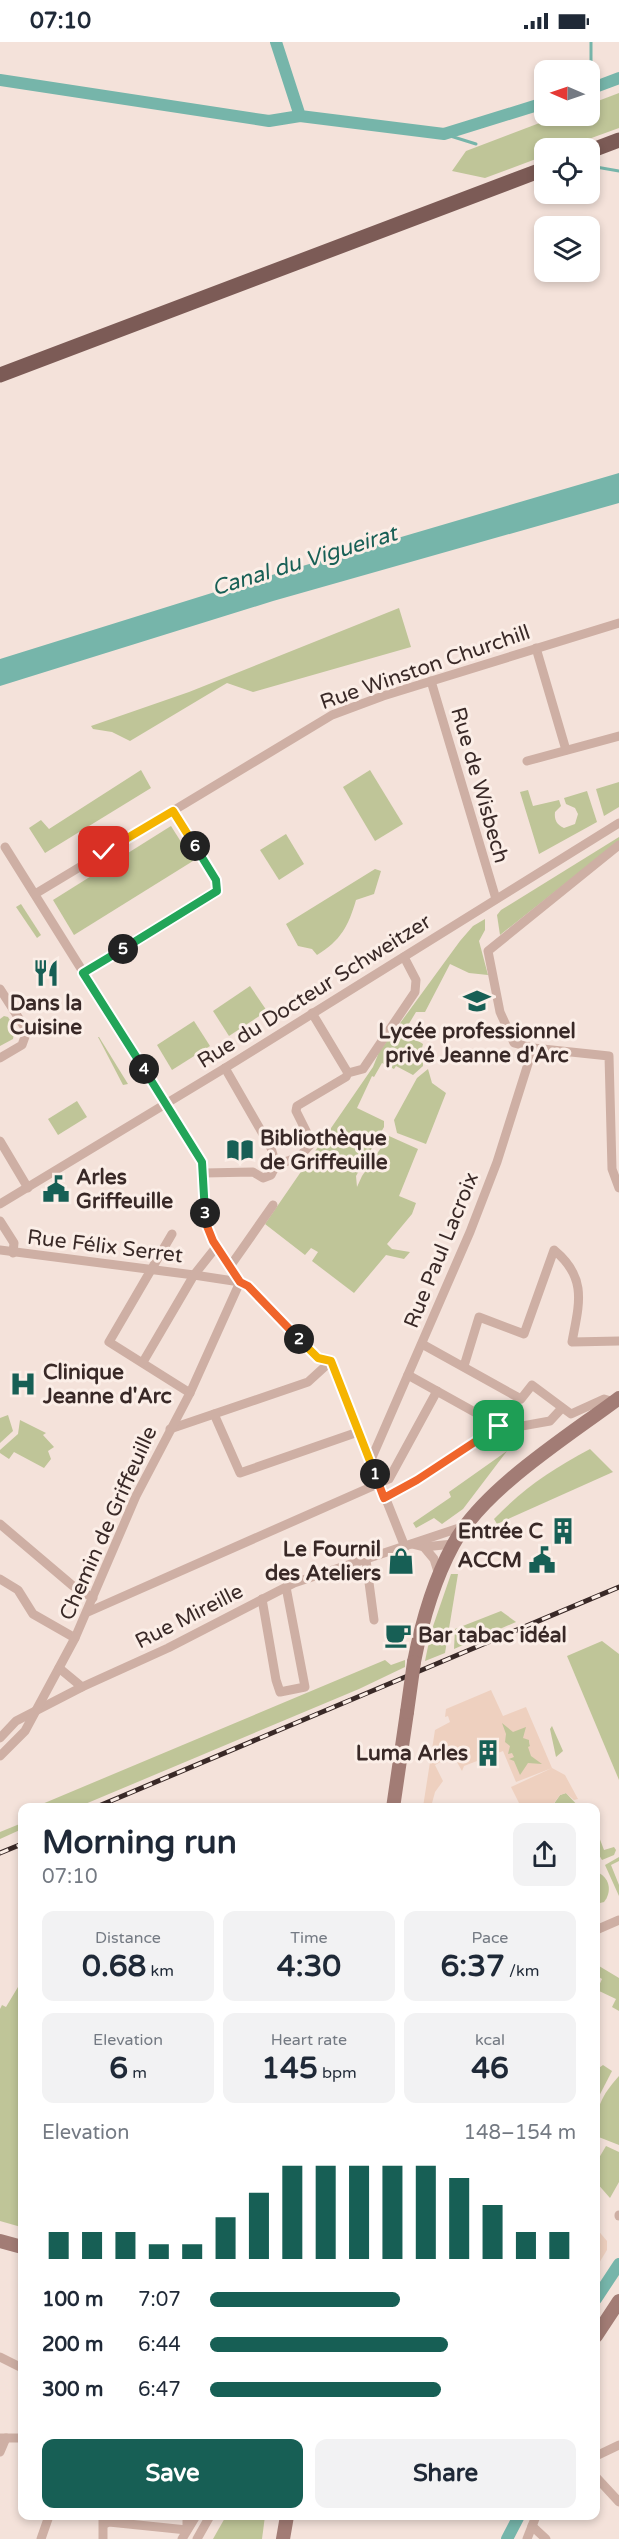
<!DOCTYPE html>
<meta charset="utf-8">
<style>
:root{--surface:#fff;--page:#f2f2f3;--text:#1f2937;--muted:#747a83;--accent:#175f55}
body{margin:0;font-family:"Varela Round",sans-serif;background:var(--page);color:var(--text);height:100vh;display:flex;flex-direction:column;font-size:22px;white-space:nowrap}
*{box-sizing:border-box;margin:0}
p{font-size:20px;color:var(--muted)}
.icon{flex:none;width:33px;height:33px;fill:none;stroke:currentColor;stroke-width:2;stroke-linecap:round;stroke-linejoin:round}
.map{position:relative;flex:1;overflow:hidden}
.details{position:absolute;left:18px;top:1761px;width:582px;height:717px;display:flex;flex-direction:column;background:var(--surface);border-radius:12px;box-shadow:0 3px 9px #0003}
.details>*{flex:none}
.needle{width:39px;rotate:272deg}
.controls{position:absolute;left:534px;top:18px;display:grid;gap:12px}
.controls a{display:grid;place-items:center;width:66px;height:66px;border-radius:12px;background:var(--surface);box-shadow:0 3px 9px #0003;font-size:30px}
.pin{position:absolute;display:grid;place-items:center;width:51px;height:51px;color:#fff;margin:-26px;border-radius:12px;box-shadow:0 3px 9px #0006}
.km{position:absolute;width:30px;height:30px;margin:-15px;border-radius:50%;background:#222;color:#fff;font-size:16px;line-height:30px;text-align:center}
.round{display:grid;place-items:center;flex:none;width:63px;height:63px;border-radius:12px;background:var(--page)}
.head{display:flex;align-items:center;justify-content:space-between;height:102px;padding:0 24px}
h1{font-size:33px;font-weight:700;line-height:45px}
.figures{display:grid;grid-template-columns:repeat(3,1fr);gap:9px;height:102px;padding:6px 24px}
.figures div{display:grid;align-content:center;border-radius:12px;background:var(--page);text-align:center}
.figures b{font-size:30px;font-weight:700}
.figures small{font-size:16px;font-weight:400}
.figures p{font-size:16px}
.chart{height:168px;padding:12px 24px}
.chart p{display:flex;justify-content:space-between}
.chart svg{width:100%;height:108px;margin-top:6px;stroke:var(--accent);stroke-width:6}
.button{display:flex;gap:12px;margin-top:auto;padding:12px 24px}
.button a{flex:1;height:69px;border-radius:12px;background:var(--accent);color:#fff;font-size:24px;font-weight:700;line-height:69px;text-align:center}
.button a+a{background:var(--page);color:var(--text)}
ul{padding:0 24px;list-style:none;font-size:20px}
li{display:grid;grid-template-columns:96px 72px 1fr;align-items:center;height:45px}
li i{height:15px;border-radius:8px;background:var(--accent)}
.status{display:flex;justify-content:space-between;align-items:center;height:42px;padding:0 30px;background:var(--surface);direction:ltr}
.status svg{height:16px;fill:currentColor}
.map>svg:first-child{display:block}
.green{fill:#bfc598}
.plaza{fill:#eed0bf;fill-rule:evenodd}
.water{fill:#76b5aa}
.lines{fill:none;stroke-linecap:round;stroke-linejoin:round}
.stream{stroke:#76b5aa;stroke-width:3}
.canal{stroke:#76b5aa;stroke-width:12}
.street{stroke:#ceafa4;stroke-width:9}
.secondary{stroke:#a27c75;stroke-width:14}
.primary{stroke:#7c5b56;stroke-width:15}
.rail-casing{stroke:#392927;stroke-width:5}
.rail{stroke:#fbeee7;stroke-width:3;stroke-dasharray:9;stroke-linecap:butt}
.secondary-bridge{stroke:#a27c75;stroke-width:14}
.split-1-casing{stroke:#fff;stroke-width:12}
.split-2-casing{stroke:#fff;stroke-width:12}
.split-3-casing{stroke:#fff;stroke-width:12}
.split-4-casing{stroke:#fff;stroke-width:12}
.split-5-casing{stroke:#fff;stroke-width:12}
.split-6-casing{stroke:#fff;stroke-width:12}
.split-7-casing{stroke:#fff;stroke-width:12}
.split-1{stroke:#f0652b;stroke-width:8}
.split-2{stroke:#f5b400;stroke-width:8}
.split-3{stroke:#f0652b;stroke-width:8}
.split-4{stroke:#22a559;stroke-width:8}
.split-5{stroke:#22a559;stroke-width:8}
.split-6{stroke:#22a559;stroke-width:8}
.split-7{stroke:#f5b400;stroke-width:8}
.labels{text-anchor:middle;stroke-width:6;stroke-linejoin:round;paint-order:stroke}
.street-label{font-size:21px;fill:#392927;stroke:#fbeee7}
.poi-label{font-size:21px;font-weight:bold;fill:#392927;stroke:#fbeee7;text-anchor:start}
.water-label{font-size:22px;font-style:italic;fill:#175f55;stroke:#fbeee7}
</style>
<div class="status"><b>07:10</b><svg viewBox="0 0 49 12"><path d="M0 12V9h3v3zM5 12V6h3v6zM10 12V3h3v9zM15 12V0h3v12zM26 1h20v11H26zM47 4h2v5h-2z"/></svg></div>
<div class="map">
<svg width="619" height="2497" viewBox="0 0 619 2497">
<rect width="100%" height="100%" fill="#f4e2da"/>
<!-- green -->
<g class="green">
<path d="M619,51V86L564,106H544V114L485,136L452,129L466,109L558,74H590V62Z"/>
<path d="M399,566L411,605L253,650L227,641L130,699L112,690L93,687L91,684L189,650Z"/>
<path d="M141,728L151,746L45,811L29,786L41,778L49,787Z"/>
<path d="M370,728L403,782L375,799L343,745Z"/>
<path d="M619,740V765L604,774L596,747Z"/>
<path d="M528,748L533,764L559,758L561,764L555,770C554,778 557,783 564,786L575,782L578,772L575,766L566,762L564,756L587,749L597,780L539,812L520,750Z"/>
<path d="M171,784L193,819L74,893L53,858Z"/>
<path d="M286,792L304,822L279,838L260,808Z"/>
<path d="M619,795V799L500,893L497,873L501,868Z"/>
<path d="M375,827L381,829L374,852L356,858C348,885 341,898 317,913L312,907L298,904L286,882Z"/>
<path d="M21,862L41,893L37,896L16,865Z"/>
<path d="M485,877V888L479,899L488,933L469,931L450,922L425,970H416L404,990L423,1002L420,1014L423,1018V1024L413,1033L396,1024L394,1027L382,1021L374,1035L372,1034L357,1066L384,1079V1085L356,1134L357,1145L346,1169L362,1134L389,1094L418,1107L399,1154L416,1161L412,1172L387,1202L392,1207L410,1210L404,1217L386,1213L354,1251L312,1219L318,1210L311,1206L305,1213L265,1182L373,1025L379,1010L460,899L473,884Z"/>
<path d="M250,944L267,969L229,994L213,969Z"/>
<path d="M4,974L8,975L15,986L13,997L0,1004V977Z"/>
<path d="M194,979L210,1004L172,1028L157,1003Z"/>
<path d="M98,995H99L128,1042L123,1043Z"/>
<path d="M428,1027L432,1041L446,1051L426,1102L397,1091L394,1078L417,1036Z"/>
<path d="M77,1059L87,1075L58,1093L48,1077Z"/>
<path d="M8,1373L13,1389L0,1401V1376Z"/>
<path d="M20,1378L46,1391L43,1393L54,1405L48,1409L51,1417L44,1426L14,1410L9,1417L0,1411V1408L18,1392Z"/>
<path d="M590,1407L613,1430L497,1482L494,1477C525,1445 551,1428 590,1407Z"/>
<path d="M507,1409L463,1467L442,1482L434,1476L416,1486L413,1481L451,1455L449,1450Z"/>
<path d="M451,1532H458L445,1611L425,1619L431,1590Z"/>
<path d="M501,1569L516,1580L454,1607L455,1587Z"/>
<path d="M602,1599L619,1612V1738L567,1614Z"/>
<path d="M385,1618L391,1623L405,1618V1625L359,1647L78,1765H35Z"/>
<path d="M501,1680L527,1684L530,1704L543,1722L520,1734L508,1717Z"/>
<path d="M552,1684L563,1709L556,1715L550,1687Z"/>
<path d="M566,1751L579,1765L551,1766L560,1753Z"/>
<path d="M22,1781V1787L0,1797V1790Z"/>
<path d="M596,1787L604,1808L614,1805L616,1808L614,1813L602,1818L596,1808Z"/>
<path d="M619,1815V1819L611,1823L619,1843V1854L605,1823Z"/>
<path d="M596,1831H599C610,1837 612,1850 604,1860L596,1862Z"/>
<path d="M599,1924L619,1936V1969L612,1965L616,1957L597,1948L602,1937L596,1933Z"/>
<path d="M18,1945L22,1946V2191L20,2190L21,2185L0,2179V1967L2,1963L6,1965Z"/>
<path d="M603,2023L612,2029L596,2060V2028Z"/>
<path d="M619,2034V2103L596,2094C595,2067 601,2054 619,2034Z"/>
<path d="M606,2104L619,2110V2140L610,2156L596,2140V2121Z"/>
<path d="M226,2474H265L262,2497H213Z"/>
</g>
<!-- plaza -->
<g class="plaza">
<path d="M491,1648L503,1674L526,1665L552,1726L565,1733L578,1757L574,1758L566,1751L560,1753L551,1765L520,1763L511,1745L552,1726L516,1740L503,1709L464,1724L462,1729L453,1713L435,1723L443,1739L435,1750L431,1765H423L435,1688L450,1680L448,1674L445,1675L446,1667ZM502,1681L513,1690L526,1685L523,1696L529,1698L530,1704L528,1705L531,1714L542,1722L528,1721L520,1733L514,1719L509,1717L514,1715L512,1711L508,1712L510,1704L505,1700L506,1692Z"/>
<path d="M596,2186L607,2199V2208L596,2226Z"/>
</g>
<!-- water -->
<path class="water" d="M619,431V461L273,559L0,644V617L231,545Z"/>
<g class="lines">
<!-- stream -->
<g class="stream">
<path d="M591,46V0"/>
<path d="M444,92L476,102"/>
<path d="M596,125L619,129"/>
</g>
<!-- canal -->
<g class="canal">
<path d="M276,0L300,74L444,92L544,61"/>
<path d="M0,38L269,79L300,74"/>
<path d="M590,47L619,36"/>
<path d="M596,2257L619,2222"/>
<path d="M507,2497L519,2474"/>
</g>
<!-- street -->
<g class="street">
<path d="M536,606L566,708"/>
<path d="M431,639L496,857"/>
<path d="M527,719L619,694"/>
<path d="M619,803L488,909L500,970L514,1001L533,1006L609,1014L612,1127L619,1146"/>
<path d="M5,805L202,1120L207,1184L213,1199L240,1240"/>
<path d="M35,852L332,673L383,654L619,581"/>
<path d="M83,931L217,849L216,839L173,769"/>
<path d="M0,947L27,989L22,1003L0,1016"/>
<path d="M312,971L348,1031"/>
<path d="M0,1099L28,1146"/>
<path d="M276,1123L299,1115L312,1101L296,1069L297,1064L346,1035L348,1031L363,1027L415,950L416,938L404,915"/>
<path d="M204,1131L253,1130L263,1136L271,1133L276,1123L271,1106L225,1026"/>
<path d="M0,1162L225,1026L619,781"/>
<path d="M0,1179L14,1201L13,1211"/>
<path d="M172,1192L109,1300L190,1351"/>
<path d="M0,1208L194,1233L240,1240L248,1244L318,1316L331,1319L405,1505"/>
<path d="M231,1223L273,1163"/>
<path d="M422,1302L521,1357L532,1343L571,1372L604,1357L614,1360"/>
<path d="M143,1320L194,1233L217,1204"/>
<path d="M464,1324L479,1275L524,1292L554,1208C588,1236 579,1262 572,1300L619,1299"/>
<path d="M408,1333L505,1387L550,1379L562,1366"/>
<path d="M214,1372L240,1431L358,1390"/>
<path d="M170,1387L308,1340L331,1319"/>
<path d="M370,1420L470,1190L497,1120L533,1006"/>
<path d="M384,1456L417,1438L499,1384"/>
<path d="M0,1482L73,1544L93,1556"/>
<path d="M412,1502L424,1505L453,1502"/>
<path d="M424,1505L434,1517L439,1533"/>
<path d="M366,1518L374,1578"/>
<path d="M0,1537L18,1548L33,1572L75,1596"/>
<path d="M262,1557L276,1638L280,1650L305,1645L286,1545"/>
<path d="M88,1570L389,1437L437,1349"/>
<path d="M59,1626L82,1645"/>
<path d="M0,1696L16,1679L82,1645L168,1606L294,1541L465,1484"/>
<path d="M0,1714L25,1689L75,1596L136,1454L190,1351L240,1240"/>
<path d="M596,1888L619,1878"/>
<path d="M619,2173V2174"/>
<path d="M0,2315L22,2326"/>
<path d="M0,2396H22"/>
<path d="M0,2410L6,2396"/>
<path d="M596,2414L619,2403"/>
<path d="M596,2435L619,2460"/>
<path d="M103,2474V2497"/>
<path d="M104,2482L109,2480L187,2488V2474"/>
<path d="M532,2484L546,2497"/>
<path d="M41,2497L49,2474"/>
<path d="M182,2497L196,2474"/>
<path d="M197,2497L210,2474"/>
<path d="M527,2497L536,2474"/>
</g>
<!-- secondary -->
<g class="secondary">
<path d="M414,1620C422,1579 433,1540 453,1503C483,1447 567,1395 619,1356"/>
<path d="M393,1766L407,1670"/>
<path d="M0,2199L22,2205"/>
<path d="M596,2294L619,2259"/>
<path d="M283,2497L287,2474"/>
</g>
<!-- primary -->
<g class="primary">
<path d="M590,109L619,98"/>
<path d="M0,333L544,127"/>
</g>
<defs>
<g id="rail">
<path d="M94,1766L619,1545"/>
<path d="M0,1811L22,1802"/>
</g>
</defs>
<!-- rail casing -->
<use href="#rail" class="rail-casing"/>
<!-- rail -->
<use href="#rail" class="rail"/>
<!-- secondary-bridge -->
<path class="secondary-bridge" d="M407,1670L414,1620"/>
</g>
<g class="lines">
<defs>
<path id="split-1" d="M375,1432L384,1456L417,1438L499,1384"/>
<path id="split-2" d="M299,1297L318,1316L331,1319L375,1432"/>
<path id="split-3" d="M205,1171L207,1184L213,1199L240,1240L248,1244L299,1297"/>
<path id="split-4" d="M144,1027L202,1120L205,1171"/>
<path id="split-5" d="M123,907L83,931L144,1027"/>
<path id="split-6" d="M123,907L217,849L216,838L195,804"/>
<path id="split-7" d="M104,810L173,769L195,804"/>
</defs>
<!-- split-1 casing -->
<use href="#split-1" class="split-1-casing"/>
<!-- split-2 casing -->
<use href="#split-2" class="split-2-casing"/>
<!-- split-3 casing -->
<use href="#split-3" class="split-3-casing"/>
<!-- split-4 casing -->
<use href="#split-4" class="split-4-casing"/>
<!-- split-5 casing -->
<use href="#split-5" class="split-5-casing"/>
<!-- split-6 casing -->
<use href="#split-6" class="split-6-casing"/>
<!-- split-7 casing -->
<use href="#split-7" class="split-7-casing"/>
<!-- split-1 -->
<use href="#split-1" class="split-1"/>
<!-- split-2 -->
<use href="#split-2" class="split-2"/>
<!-- split-3 -->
<use href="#split-3" class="split-3"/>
<!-- split-4 -->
<use href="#split-4" class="split-4"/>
<!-- split-5 -->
<use href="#split-5" class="split-5"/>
<!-- split-6 -->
<use href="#split-6" class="split-6"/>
<!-- split-7 -->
<use href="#split-7" class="split-7"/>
</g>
<!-- icons -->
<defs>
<symbol id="restaurant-bare" viewBox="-9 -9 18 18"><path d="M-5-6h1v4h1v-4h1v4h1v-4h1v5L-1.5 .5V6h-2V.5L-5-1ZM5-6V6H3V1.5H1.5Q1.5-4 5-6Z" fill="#175f55" stroke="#fbeee7" stroke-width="2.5" paint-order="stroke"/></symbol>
<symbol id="school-bare" viewBox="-9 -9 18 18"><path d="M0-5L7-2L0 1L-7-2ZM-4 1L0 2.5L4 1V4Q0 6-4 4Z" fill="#175f55" stroke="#fbeee7" stroke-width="2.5" paint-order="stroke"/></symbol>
<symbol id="library-bare" viewBox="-9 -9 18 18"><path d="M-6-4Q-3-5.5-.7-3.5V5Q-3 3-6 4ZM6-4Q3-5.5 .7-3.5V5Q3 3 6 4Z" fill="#175f55" stroke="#fbeee7" stroke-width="2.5" paint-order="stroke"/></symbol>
<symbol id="civic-bare" viewBox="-9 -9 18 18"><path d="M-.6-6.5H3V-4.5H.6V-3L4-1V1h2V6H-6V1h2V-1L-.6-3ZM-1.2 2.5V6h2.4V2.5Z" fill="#175f55" stroke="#fbeee7" stroke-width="2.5" paint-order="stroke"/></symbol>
<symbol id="hospital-bare" viewBox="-9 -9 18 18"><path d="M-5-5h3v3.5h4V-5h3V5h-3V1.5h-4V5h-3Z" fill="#175f55" stroke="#fbeee7" stroke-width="2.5" paint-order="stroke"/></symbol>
<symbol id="building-bare" viewBox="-9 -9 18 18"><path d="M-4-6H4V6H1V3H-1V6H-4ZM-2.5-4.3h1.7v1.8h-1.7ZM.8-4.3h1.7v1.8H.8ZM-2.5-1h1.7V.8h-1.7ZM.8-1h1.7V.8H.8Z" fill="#175f55" stroke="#fbeee7" stroke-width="2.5" paint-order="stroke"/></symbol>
<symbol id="shop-bare" viewBox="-9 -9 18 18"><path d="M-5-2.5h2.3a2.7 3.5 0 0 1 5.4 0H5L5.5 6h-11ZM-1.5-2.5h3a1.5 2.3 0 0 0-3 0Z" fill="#175f55" stroke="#fbeee7" stroke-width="2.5" paint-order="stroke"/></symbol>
<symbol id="cafe-bare" viewBox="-9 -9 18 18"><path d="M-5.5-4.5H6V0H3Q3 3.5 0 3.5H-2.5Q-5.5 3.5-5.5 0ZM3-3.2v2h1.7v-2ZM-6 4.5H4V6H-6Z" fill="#175f55" stroke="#fbeee7" stroke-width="2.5" paint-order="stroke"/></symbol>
</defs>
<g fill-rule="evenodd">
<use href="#restaurant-bare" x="27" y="912" width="38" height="38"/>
<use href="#school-bare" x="458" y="940" width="38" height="38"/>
<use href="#library-bare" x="221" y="1089" width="38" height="38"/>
<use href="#civic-bare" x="37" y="1128" width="38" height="38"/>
<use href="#hospital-bare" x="4" y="1323" width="38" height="38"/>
<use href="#building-bare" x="544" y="1470" width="38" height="38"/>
<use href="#civic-bare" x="523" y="1499" width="38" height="38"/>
<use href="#shop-bare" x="382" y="1500" width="38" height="38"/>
<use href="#cafe-bare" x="379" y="1574" width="38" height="38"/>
<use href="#building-bare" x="469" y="1692" width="38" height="38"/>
</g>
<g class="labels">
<!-- street labels -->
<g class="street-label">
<text transform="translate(425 625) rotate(-19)" y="7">Rue Winston Churchill</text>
<text transform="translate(480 743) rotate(74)" y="7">Rue de Wisbech</text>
<text transform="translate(314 949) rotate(-32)" y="7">Rue du Docteur Schweitzer</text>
<text transform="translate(105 1204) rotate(7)" y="7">Rue Félix Serret</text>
<text transform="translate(441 1208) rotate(-68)" y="7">Rue Paul Lacroix</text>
<text transform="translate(108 1481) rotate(-66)" y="7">Chemin de Griffeuille</text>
<text transform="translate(189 1574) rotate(-27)" y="7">Rue Mireille</text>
</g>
<!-- poi labels -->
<g class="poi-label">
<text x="46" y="968" text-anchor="middle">Dans la<tspan x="46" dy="24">Cuisine</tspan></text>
<text x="477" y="996" text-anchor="middle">Lycée professionnel<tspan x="477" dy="24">privé Jeanne d'Arc</tspan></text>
<text x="260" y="1103">Bibliothèque<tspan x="260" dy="24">de Griffeuille</tspan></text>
<text x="76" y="1142">Arles<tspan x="76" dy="24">Griffeuille</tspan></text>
<text x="43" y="1337">Clinique<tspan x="43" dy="24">Jeanne d'Arc</tspan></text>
<text x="543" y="1496" text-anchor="end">Entrée C</text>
<text x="381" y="1514" text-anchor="end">Le Fournil<tspan x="381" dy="24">des Ateliers</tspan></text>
<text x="522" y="1525" text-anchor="end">ACCM</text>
<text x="418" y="1600">Bar tabac idéal</text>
<text x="468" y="1718" text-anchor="end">Luma Arles</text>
</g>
<!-- water labels -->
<g class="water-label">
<text transform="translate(304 518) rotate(-17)" y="8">Canal du Vigueirat</text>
</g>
</g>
</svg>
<div class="controls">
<a><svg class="needle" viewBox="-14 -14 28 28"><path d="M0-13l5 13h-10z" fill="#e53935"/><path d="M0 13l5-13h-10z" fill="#747a83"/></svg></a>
<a><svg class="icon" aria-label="locate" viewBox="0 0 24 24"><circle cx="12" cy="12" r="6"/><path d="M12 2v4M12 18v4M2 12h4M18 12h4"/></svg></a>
<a><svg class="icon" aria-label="layers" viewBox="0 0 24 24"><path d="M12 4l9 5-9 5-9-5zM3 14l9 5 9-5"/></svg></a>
</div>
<div class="pin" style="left:499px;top:1384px;background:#1e9e55"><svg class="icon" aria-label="arrive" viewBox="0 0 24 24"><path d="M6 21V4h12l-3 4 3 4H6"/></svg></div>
<div class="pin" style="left:104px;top:810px;background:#d93025"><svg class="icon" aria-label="check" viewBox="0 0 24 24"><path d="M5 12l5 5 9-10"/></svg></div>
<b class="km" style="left:375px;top:1432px">1</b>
<b class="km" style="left:299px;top:1297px">2</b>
<b class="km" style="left:205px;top:1171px">3</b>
<b class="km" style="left:144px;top:1027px">4</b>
<b class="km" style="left:123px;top:907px">5</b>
<b class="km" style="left:195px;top:804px">6</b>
<section class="details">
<div class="head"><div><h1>Morning run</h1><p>07:10</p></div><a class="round"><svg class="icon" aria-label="share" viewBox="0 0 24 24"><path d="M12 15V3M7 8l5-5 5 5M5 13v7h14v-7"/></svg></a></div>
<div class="figures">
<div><p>Distance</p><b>0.68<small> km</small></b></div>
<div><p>Time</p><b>4:30</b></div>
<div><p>Pace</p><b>6:37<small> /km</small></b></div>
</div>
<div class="figures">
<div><p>Elevation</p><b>6<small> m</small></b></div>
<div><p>Heart rate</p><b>145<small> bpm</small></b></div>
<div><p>kcal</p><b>46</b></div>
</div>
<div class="chart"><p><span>Elevation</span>148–154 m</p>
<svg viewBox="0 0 160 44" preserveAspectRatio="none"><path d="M5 44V33M15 44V33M25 44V33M35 44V38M45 44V38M55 44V27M65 44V17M75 44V6M85 44V6M95 44V6M105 44V6M115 44V6M125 44V11M135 44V22M145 44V33M155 44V33"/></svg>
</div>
<ul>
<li><b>100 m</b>7:07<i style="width:52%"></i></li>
<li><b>200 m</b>6:44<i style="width:65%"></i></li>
<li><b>300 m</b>6:47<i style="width:63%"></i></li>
</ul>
<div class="button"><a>Save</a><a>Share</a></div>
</section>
</div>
